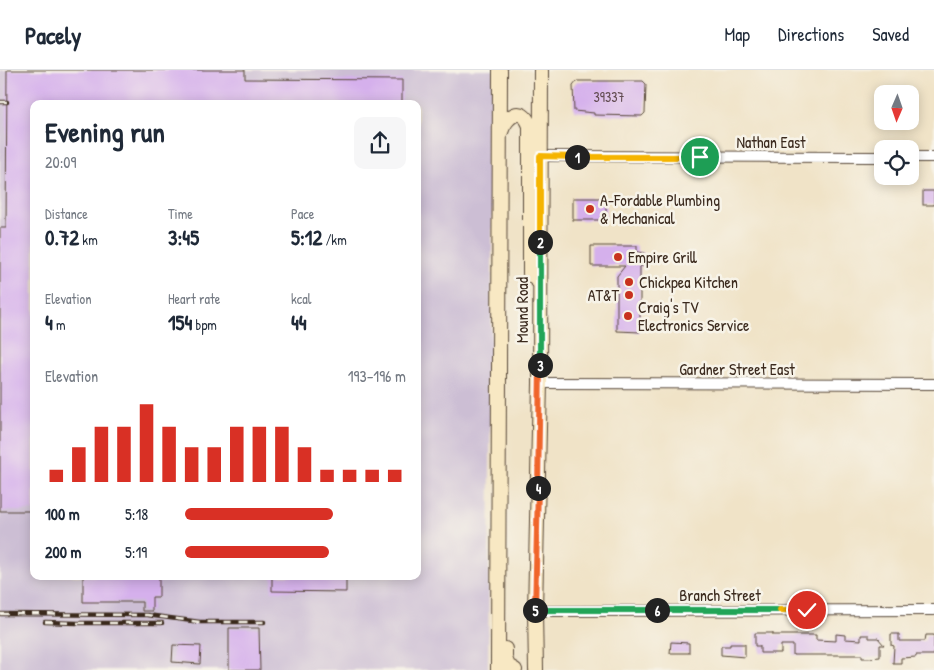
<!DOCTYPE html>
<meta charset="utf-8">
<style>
:root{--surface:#fff;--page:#f6f6f7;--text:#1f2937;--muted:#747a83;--line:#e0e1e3;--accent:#d93025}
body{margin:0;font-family:"Patrick Hand",sans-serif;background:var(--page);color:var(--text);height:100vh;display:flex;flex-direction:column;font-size:19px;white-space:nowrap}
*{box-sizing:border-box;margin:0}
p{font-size:16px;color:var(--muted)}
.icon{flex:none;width:28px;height:28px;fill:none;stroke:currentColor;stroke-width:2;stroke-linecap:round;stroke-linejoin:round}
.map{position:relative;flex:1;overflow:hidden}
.drawer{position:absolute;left:30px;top:30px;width:391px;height:480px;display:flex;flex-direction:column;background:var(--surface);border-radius:10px;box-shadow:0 2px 12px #0003}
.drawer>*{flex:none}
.needle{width:32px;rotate:182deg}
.tools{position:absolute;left:874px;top:15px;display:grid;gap:10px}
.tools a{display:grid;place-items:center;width:45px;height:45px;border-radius:10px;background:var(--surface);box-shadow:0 2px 12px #0003;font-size:25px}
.pin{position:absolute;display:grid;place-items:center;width:42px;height:42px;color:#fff;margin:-21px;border:2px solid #fff;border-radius:50%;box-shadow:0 1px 5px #0007}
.km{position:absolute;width:25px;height:25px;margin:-12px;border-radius:50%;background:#222;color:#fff;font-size:14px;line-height:25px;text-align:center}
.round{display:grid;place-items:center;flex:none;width:52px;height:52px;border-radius:10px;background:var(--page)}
.summary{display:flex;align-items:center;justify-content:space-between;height:85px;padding:0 15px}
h1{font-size:28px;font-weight:700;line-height:38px}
.metrics{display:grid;grid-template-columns:repeat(3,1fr);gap:8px;height:85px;padding:5px 15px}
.metrics div{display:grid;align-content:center}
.metrics b{font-size:21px;font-weight:700}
.metrics small{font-size:14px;font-weight:400}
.metrics p{font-size:14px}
.chart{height:140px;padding:10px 15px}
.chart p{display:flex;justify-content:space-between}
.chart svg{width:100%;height:90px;margin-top:5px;stroke:var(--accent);stroke-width:6}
ul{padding:0 15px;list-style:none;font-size:16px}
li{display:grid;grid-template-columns:80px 60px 1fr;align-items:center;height:38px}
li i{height:12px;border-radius:6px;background:var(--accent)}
header{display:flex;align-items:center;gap:30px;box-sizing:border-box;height:70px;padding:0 25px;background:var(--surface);border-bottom:1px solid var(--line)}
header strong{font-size:24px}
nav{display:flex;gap:28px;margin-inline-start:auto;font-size:18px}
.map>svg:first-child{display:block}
.industrial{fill:#ccbed4;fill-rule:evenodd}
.building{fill:#d5b0ec}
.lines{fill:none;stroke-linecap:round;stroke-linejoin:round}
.minor-casing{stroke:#564637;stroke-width:12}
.secondary-casing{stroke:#564637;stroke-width:16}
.minor{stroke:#fff;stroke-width:10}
.secondary{stroke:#f8e8c3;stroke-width:14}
.rail-casing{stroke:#3b2a1e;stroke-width:4.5}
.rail{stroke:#f7f3e8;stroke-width:2.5;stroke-dasharray:8;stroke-linecap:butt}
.split-1-casing{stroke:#fff;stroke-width:10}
.split-2-casing{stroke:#fff;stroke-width:10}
.split-3-casing{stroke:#fff;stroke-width:10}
.split-4-casing{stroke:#fff;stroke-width:10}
.split-5-casing{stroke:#fff;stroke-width:10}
.split-6-casing{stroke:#fff;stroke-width:10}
.split-7-casing{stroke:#fff;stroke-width:10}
.split-8-casing{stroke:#fff;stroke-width:10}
.split-1{stroke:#f5b400;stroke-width:6}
.split-2{stroke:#f5b400;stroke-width:6}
.split-3{stroke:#22a559;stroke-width:6}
.split-4{stroke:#f0652b;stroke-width:6}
.split-5{stroke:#f0652b;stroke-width:6}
.split-6{stroke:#22a559;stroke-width:6}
.split-7{stroke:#22a559;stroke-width:6}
.split-8{stroke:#f5b400;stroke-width:6}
.poi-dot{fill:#c8321e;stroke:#f7f3e8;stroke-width:2}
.labels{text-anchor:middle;stroke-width:5;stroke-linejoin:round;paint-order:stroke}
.number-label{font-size:14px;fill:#624c52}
.street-label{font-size:16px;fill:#3b2a1e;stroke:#f7f3e8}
.poi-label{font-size:16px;fill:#3b2a1e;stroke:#f7f3e8;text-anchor:start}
</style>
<header>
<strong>Pacely</strong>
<nav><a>Map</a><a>Directions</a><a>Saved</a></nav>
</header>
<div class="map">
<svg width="934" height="600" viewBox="0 0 934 600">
<rect width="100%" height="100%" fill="#f7f3e8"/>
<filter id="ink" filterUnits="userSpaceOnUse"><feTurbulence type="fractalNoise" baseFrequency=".02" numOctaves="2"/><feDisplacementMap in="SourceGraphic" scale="10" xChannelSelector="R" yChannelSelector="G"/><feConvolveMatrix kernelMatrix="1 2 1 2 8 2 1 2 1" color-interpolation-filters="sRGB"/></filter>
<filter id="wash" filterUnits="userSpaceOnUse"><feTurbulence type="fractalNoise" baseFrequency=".0096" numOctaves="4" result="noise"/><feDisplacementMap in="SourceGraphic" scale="20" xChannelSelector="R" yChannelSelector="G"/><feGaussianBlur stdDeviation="1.12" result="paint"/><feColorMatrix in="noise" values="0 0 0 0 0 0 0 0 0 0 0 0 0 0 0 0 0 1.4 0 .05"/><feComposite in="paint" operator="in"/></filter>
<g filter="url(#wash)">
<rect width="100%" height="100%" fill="#f0e3c7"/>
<!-- industrial -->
<path class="industrial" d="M0,0H494L488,600H0ZM34,34H418V506H34Z"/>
<g id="blocks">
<!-- building -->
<g class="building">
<path d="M7,0H245V9L402,10V34H34V441H0V158H6Z"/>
<path d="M577,11H643L646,14L645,43L642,46L594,45V43L574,41L573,16Z"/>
<rect x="923" y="121" width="11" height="14"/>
<rect x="573" y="128" width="33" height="22"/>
<path d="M591,176H637V182L644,183V196H640V262L617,261V206L625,196H591Z"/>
<path d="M83,506H159V527H152V541H142V532H83Z"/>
<path d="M272,506H346V522L272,521Z"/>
<path d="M229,558H259L260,600H229Z"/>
<path d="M755,563H773V565H816V570L836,571V564L845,565V569L861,570V565H869V568H878L884,575H880V587L869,588H862V585H793V575H781V583H760V576H755Z"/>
<path d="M891,564H899V571H925L926,565H934V585H916V587L901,588V593H893L894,576L891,575Z"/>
<path d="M671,572L689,573V583H670Z"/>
<path d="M730,574H745V587L721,585V576H730Z"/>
<path d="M173,575L201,576L200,594L172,592Z"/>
</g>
</g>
</g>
<g filter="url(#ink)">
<use href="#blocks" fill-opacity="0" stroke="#564637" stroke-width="1"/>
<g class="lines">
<defs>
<g id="minor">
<path d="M540,86L882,87"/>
<path d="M910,87H934"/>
<path d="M540,313L934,314"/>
<path d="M535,541L934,540"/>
</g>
<g id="secondary">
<path d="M501,62C506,46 522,34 530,56V204L540,213"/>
<path d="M505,579V588L508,596L515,600"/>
<path d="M498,600L500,0"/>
<path d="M536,600L535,541L540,313L541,0"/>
</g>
</defs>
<!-- minor casing -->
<use href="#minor" class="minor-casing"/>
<!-- secondary casing -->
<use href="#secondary" class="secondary-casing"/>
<!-- minor -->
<use href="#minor" class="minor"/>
<!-- secondary -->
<use href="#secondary" class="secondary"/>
<defs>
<g id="rail">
<path d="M0,32H7"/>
<path d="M0,544L147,545L200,552H264"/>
<path d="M45,552L77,553H162"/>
</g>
</defs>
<!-- rail casing -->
<use href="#rail" class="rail-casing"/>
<!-- rail -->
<use href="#rail" class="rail"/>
</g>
</g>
<g class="lines" filter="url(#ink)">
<defs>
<path id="split-1" d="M577,87H700"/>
<path id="split-2" d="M540,172V86L577,87"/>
<path id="split-3" d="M540,295V172"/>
<path id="split-4" d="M538,418L540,295"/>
<path id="split-5" d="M535,540L538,418"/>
<path id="split-6" d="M535,540H657"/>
<path id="split-7" d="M657,540H780"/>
<path id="split-8" d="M780,540H807"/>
</defs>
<!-- split-1 casing -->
<use href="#split-1" class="split-1-casing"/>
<!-- split-2 casing -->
<use href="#split-2" class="split-2-casing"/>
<!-- split-3 casing -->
<use href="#split-3" class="split-3-casing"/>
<!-- split-4 casing -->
<use href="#split-4" class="split-4-casing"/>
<!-- split-5 casing -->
<use href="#split-5" class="split-5-casing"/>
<!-- split-6 casing -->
<use href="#split-6" class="split-6-casing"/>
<!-- split-7 casing -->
<use href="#split-7" class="split-7-casing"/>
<!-- split-8 casing -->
<use href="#split-8" class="split-8-casing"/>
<!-- split-1 -->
<use href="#split-1" class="split-1"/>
<!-- split-2 -->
<use href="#split-2" class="split-2"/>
<!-- split-3 -->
<use href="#split-3" class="split-3"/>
<!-- split-4 -->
<use href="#split-4" class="split-4"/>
<!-- split-5 -->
<use href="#split-5" class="split-5"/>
<!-- split-6 -->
<use href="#split-6" class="split-6"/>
<!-- split-7 -->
<use href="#split-7" class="split-7"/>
<!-- split-8 -->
<use href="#split-8" class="split-8"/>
</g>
<!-- markers -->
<g class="poi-dot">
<circle cx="590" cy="139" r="5"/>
<circle cx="618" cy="187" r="5"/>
<circle cx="629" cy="212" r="5"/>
<circle cx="629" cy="225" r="5"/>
<circle cx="628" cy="246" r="5"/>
</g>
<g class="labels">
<!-- number labels -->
<g class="number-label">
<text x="609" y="32">39337</text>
</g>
<!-- street labels -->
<g class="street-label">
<text x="771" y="78">Nathan East</text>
<text transform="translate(522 240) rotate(-90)" y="6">Mound Road</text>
<text x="737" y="305">Gardner Street East</text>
<text x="720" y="531">Branch Street</text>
</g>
<!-- poi labels -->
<g class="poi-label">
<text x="600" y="136">A-Fordable Plumbing<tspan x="600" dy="18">&amp; Mechanical</tspan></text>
<text x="628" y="193">Empire Grill</text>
<text x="639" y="218">Chickpea Kitchen</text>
<text x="619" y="231" text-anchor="end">AT&amp;T</text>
<text x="638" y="243">Craig's TV<tspan x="638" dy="18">Electronics Service</tspan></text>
</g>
</g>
</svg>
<div class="tools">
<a><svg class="needle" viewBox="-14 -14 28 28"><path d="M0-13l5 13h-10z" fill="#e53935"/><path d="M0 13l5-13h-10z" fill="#747a83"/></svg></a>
<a><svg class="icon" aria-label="locate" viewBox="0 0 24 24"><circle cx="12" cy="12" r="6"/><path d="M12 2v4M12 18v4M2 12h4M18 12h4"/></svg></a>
</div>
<div class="pin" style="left:700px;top:87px;background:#1e9e55"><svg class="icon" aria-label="arrive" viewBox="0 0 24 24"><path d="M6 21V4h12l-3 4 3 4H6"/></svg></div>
<div class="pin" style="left:807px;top:540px;background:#d93025"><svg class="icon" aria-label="check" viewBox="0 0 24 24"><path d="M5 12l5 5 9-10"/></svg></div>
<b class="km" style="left:577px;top:87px">1</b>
<b class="km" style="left:540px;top:172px">2</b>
<b class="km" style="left:540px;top:295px">3</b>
<b class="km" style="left:538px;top:418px">4</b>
<b class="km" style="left:535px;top:540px">5</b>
<b class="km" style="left:657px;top:540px">6</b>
<section class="drawer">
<div class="summary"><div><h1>Evening run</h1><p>20:09</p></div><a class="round"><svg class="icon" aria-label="share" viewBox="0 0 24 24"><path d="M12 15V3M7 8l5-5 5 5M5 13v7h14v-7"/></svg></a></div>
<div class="metrics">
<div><p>Distance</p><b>0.72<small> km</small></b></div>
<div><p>Time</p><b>3:45</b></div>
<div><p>Pace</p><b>5:12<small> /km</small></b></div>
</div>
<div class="metrics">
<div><p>Elevation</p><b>4<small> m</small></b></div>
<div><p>Heart rate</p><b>154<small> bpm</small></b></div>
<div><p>kcal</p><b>44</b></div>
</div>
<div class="chart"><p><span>Elevation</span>193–196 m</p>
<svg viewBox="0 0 160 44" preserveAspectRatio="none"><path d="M5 44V38M15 44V27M25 44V17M35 44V17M45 44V6M55 44V17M65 44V27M75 44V27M85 44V17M95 44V17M105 44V17M115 44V27M125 44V38M135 44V38M145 44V38M155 44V38"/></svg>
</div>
<ul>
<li><b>100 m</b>5:18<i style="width:67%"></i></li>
<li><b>200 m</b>5:19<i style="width:65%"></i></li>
</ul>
</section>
</div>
